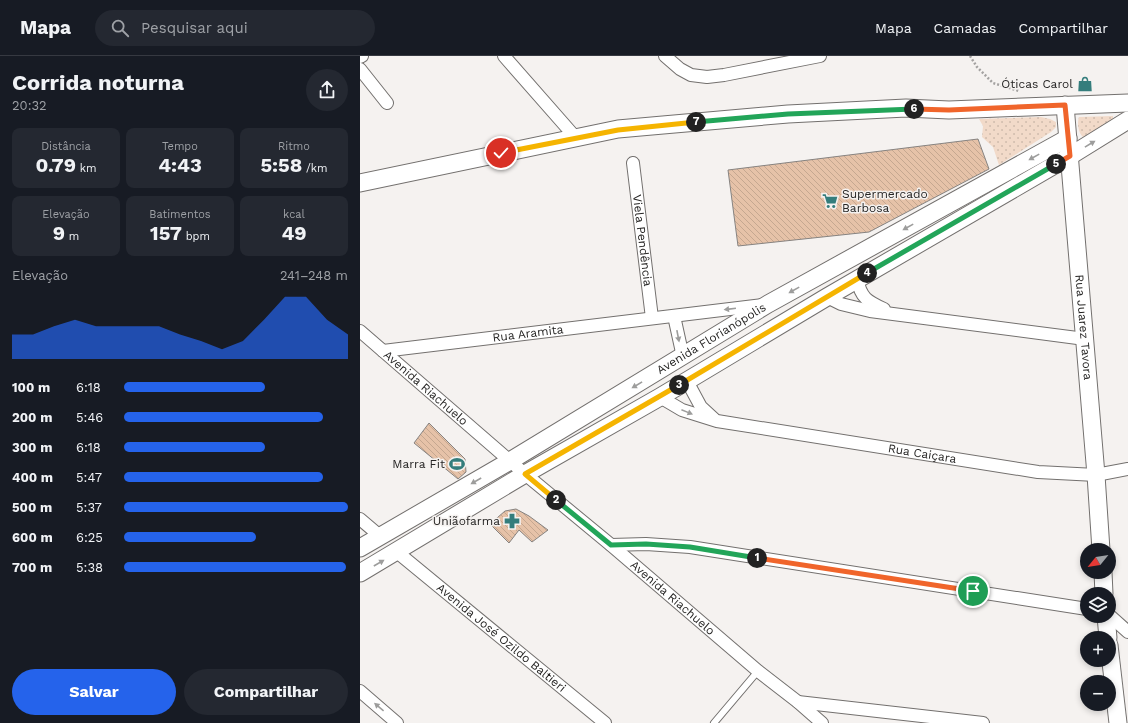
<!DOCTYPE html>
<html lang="pt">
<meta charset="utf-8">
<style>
:root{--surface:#171b24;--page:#242831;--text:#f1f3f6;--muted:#9ea1a6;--line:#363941;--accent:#2563eb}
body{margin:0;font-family:"Work Sans",sans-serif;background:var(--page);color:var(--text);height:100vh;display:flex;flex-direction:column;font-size:15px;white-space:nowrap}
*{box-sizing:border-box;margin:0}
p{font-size:13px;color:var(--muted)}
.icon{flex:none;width:22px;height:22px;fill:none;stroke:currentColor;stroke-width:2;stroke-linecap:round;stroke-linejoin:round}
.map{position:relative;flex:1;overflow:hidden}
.details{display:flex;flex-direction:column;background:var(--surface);width:360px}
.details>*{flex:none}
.needle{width:26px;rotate:240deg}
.controls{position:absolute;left:720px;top:487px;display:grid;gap:8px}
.controls a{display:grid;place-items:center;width:36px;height:36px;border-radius:50%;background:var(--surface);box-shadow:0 2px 6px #0003;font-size:20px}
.pin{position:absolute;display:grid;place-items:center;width:34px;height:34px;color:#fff;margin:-17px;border:2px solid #fff;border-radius:50%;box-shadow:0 1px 4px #0007}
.km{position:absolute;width:20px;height:20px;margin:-10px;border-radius:50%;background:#222;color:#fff;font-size:11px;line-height:20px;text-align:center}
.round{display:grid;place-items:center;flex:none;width:42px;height:42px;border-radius:21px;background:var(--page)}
.summary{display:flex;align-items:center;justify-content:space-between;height:68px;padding:0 12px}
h1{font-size:22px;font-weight:700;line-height:30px}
.metrics{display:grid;grid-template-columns:repeat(3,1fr);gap:6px;height:68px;padding:4px 12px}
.metrics div{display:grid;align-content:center;border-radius:8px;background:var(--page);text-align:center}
.metrics b{font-size:20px;font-weight:700}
.metrics small{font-size:11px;font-weight:400}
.metrics p{font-size:11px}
.chart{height:112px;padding:8px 12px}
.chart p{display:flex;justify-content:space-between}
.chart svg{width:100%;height:72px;margin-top:4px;fill:var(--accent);opacity:.7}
.action{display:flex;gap:8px;margin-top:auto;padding:8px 12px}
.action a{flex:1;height:46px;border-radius:24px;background:var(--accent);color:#fff;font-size:16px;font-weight:700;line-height:46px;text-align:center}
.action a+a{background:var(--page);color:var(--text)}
ul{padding:0 12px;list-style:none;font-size:13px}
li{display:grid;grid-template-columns:64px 48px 1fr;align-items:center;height:30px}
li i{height:10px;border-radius:5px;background:var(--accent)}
header{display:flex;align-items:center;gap:24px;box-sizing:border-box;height:56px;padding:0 20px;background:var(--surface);border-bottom:1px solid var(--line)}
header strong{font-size:19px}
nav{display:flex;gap:22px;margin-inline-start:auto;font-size:14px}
.search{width:280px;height:36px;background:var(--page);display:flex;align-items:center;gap:10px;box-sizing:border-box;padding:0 14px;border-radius:22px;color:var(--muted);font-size:15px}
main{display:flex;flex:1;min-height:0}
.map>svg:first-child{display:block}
.park{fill:url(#park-dots)}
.building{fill:url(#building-back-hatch);stroke:#868381}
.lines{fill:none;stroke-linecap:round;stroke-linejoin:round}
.lane-casing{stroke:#73706e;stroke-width:8}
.street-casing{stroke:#73706e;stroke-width:14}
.secondary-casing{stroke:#73706e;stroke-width:19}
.path{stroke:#a4a2a1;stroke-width:2.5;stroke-dasharray:2 2;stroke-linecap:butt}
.lane{stroke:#fff;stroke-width:6}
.street{stroke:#fff;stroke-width:12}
.secondary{stroke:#fff;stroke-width:17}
.oneway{fill:#9d9d9c}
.split-1-casing{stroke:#fff;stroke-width:8}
.split-2-casing{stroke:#fff;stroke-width:8}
.split-3-casing{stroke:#fff;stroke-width:8}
.split-4-casing{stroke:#fff;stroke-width:8}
.split-5-casing{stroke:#fff;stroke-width:8}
.split-6-casing{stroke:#fff;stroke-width:8}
.split-7-casing{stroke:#fff;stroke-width:8}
.split-8-casing{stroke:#fff;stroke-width:8}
.split-1{stroke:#f0652b;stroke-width:5}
.split-2{stroke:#22a559;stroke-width:5}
.split-3{stroke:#f5b400;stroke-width:5}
.split-4{stroke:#f5b400;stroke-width:5}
.split-5{stroke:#22a559;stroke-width:5}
.split-6{stroke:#f0652b;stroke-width:5}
.split-7{stroke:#22a559;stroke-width:5}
.split-8{stroke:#f5b400;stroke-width:5}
.labels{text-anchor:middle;stroke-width:3;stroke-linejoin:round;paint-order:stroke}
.poi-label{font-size:12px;fill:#262524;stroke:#f5f2f0;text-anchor:end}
.street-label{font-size:12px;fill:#262524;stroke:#f5f2f0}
</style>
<header>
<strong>Mapa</strong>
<div class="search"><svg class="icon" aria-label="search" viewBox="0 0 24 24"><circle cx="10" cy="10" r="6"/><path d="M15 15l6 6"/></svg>Pesquisar aqui</div>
<nav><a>Mapa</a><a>Camadas</a><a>Compartilhar</a></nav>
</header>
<main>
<section class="details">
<div class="summary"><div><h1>Corrida noturna</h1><p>20:32</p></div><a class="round"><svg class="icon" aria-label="share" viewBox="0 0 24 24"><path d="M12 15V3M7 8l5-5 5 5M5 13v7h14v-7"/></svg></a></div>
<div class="metrics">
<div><p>Distância</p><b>0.79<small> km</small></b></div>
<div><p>Tempo</p><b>4:43</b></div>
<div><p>Ritmo</p><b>5:58<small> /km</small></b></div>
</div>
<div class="metrics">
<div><p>Elevação</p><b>9<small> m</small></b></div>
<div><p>Batimentos</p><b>157<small> bpm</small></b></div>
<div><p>kcal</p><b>49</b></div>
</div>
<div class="chart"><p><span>Elevação</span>241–248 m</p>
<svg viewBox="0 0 160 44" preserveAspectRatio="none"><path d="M0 44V29L10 29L20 24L30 20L40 24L50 24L60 24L70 24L80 29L90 33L100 38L110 33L120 20L130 6L140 6L150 20L160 29V44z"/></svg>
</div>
<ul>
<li><b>100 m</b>6:18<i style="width:63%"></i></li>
<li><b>200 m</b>5:46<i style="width:89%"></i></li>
<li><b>300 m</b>6:18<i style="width:63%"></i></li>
<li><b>400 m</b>5:47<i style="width:89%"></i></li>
<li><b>500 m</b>5:37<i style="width:100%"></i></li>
<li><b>600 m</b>6:25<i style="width:59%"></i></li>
<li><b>700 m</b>5:38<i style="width:99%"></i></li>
</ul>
<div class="action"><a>Salvar</a><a>Compartilhar</a></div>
</section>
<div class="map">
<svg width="768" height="667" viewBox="0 0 768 667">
<defs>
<pattern id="park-dots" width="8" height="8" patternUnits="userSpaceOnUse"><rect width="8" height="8" fill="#f2dac9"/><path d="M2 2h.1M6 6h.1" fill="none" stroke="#cfbbac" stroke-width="1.8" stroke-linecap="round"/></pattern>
<pattern id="building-back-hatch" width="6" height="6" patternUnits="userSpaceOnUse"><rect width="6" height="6" fill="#e6c2a8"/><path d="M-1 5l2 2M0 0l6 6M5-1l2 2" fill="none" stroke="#c5a790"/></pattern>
</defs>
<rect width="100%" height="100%" fill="#f5f2f0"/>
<!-- park -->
<g class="park">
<path d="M753,60V65L723,81C718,77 717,67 719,61Z"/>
<path d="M681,61L690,63L696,66V71L691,76L639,109L633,91L622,81L623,70L619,63Z"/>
</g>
<!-- building -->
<g class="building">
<path d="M618,83L629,113L509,176L378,190L368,114Z"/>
<path d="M69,367L105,403L106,416L98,423L54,387Z"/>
<path d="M156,453L169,460L188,474L172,486L159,474L149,487L130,468L145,455Z"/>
</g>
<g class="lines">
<defs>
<path id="lane" d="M354,667L398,615"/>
<g id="street">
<path d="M144,0L216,82"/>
<path d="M305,0L320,13L331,19L347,21L364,19L460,0"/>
<path d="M0,1L2,0"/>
<path d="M0,13L27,47"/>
<path id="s1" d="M273,107L292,262"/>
<path d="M497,223C501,242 507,245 524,253"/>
<path d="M467,241L481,248L510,255L725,283"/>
<path d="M314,260L323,301"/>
<path id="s2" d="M0,275L165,418L251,489L398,615L438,646L462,667"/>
<path id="s3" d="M23,295L403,249"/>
<path d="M327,325L341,351L354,363"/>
<path id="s4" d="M300,341L322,354L357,365L678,416L736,419L768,413"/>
<path d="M0,463L20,480"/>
<path d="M251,489L286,488L330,491L727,553"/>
<path id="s5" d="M37,496L245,667"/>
<path d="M749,559L768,576"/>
<path d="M0,635L37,667"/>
<path d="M438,646L623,667"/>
</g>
<g id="secondary">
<path id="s6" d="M705,49L736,419L741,494"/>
<path d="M0,127L258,73L303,69L428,58L546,52L589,54L768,47"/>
<path id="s7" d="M0,492L150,405L408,248L708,82"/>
<path d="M743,516L744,538"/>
<path d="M0,517L165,418L300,341L467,241L710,100L768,64"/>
<path d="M746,560L748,582"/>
<path d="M749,589L758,667"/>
</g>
</defs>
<!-- lane casing -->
<use href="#lane" class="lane-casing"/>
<!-- street casing -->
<use href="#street" class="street-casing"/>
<!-- secondary casing -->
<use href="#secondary" class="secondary-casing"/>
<!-- path -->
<path class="path" d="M610,0L617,11L633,27L659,35"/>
<!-- lane -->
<use href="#lane" class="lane"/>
<!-- street -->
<use href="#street" class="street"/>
<!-- secondary -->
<use href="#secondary" class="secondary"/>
</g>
<!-- one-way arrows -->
<defs><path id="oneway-solid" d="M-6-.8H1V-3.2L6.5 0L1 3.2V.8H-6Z"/></defs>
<g class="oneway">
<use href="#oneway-solid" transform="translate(730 88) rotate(-31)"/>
<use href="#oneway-solid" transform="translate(674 101) rotate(151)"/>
<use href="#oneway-solid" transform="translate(548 171) rotate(151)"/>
<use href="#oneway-solid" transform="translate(434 234) rotate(151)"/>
<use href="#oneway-solid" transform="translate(370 253) rotate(173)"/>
<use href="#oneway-solid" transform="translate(318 280) rotate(79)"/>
<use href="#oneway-solid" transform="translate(277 329) rotate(149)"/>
<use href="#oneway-solid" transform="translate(327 356) rotate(22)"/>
<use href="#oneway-solid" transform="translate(116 425) rotate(150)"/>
<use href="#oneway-solid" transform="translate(19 507) rotate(-30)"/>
<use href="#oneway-solid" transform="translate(19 651) rotate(-140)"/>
</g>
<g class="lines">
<defs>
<path id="split-1" d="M397,502L613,535"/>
<path id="split-2" d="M196,444L251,489L286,488L330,491L397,502"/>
<path id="split-3" d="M196,444L165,418L319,329"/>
<path id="split-4" d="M319,329L507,217"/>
<path id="split-5" d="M507,217L696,108"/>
<path id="split-6" d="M554,53L589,54L705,49L710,100L696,108"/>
<path id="split-7" d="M336,66L428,58L554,53"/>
<path id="split-8" d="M141,97L258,74L336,66"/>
</defs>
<!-- split-1 casing -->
<use href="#split-1" class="split-1-casing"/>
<!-- split-2 casing -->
<use href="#split-2" class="split-2-casing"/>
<!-- split-3 casing -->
<use href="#split-3" class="split-3-casing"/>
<!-- split-4 casing -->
<use href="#split-4" class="split-4-casing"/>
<!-- split-5 casing -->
<use href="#split-5" class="split-5-casing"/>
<!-- split-6 casing -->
<use href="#split-6" class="split-6-casing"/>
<!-- split-7 casing -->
<use href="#split-7" class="split-7-casing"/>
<!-- split-8 casing -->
<use href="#split-8" class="split-8-casing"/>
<!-- split-1 -->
<use href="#split-1" class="split-1"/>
<!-- split-2 -->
<use href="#split-2" class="split-2"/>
<!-- split-3 -->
<use href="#split-3" class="split-3"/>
<!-- split-4 -->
<use href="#split-4" class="split-4"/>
<!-- split-5 -->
<use href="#split-5" class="split-5"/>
<!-- split-6 -->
<use href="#split-6" class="split-6"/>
<!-- split-7 -->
<use href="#split-7" class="split-7"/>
<!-- split-8 -->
<use href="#split-8" class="split-8"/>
</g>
<!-- icons -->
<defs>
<symbol id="shop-bare" viewBox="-9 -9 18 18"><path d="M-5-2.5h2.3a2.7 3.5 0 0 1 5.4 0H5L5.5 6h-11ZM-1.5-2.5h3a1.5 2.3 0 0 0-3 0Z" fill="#347d7c" stroke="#f5f2f0" stroke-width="2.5" paint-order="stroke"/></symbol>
<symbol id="supermarket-bare" viewBox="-9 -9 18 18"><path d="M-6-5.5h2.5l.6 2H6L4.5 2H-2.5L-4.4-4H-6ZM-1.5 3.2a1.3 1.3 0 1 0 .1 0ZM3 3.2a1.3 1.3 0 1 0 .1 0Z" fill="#347d7c" stroke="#f5f2f0" stroke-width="2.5" paint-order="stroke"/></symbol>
<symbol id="stadium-bare" viewBox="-9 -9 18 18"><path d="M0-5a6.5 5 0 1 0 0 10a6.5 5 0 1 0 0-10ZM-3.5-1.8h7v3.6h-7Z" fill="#347d7c" stroke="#f5f2f0" stroke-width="2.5" paint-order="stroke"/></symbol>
<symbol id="pharmacy-bare" viewBox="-9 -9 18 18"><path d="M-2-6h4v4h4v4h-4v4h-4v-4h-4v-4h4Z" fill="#347d7c" stroke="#f5f2f0" stroke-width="2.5" paint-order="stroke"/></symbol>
</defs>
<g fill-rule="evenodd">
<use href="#shop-bare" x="714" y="17" width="22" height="22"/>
<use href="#supermarket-bare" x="459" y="134" width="22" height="22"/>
<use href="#stadium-bare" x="86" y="397" width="22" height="22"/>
<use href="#pharmacy-bare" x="141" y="454" width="22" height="22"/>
</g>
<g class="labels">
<!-- poi labels -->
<g class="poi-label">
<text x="713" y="32">Óticas Carol</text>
<text x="482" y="142" text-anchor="start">Supermercado<tspan x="482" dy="14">Barbosa</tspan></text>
<text x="85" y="412">Marra Fit</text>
<text x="140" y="469">Uniãofarma</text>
</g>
<!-- street labels -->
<g class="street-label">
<text dy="4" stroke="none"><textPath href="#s1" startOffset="78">Viela Pendência</textPath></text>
<text dy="4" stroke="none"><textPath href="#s6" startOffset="223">Rua Juarez Tavora</textPath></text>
<text dy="4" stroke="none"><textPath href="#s3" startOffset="146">Rua Aramita</textPath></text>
<text dy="4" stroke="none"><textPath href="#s7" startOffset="409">Avenida Florianópolis</textPath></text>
<text dy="4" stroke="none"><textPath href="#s2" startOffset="87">Avenida Riachuelo</textPath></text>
<text dy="4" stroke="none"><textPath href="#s4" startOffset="270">Rua Caiçara</textPath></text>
<text dy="4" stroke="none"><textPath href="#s2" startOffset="411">Avenida Riachuelo</textPath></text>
<text dy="4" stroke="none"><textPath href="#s5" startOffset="135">Avenida José Ozildo Baltieri</textPath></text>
</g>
</g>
</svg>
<div class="controls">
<a><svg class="needle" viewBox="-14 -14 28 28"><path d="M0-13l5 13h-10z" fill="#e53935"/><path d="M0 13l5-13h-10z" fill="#9ea1a6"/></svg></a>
<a><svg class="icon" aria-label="layers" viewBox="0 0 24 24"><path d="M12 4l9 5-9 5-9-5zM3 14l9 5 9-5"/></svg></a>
<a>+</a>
<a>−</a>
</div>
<div class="pin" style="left:613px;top:535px;background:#1e9e55"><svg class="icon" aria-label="arrive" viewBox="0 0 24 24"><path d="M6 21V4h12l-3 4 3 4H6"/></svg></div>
<div class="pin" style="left:141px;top:97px;background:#d93025"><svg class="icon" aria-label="check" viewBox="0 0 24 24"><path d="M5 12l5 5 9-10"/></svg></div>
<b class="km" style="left:397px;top:502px">1</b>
<b class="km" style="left:196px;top:444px">2</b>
<b class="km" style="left:319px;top:329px">3</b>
<b class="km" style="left:507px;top:217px">4</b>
<b class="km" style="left:696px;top:108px">5</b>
<b class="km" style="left:554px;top:53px">6</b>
<b class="km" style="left:336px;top:66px">7</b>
</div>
</main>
